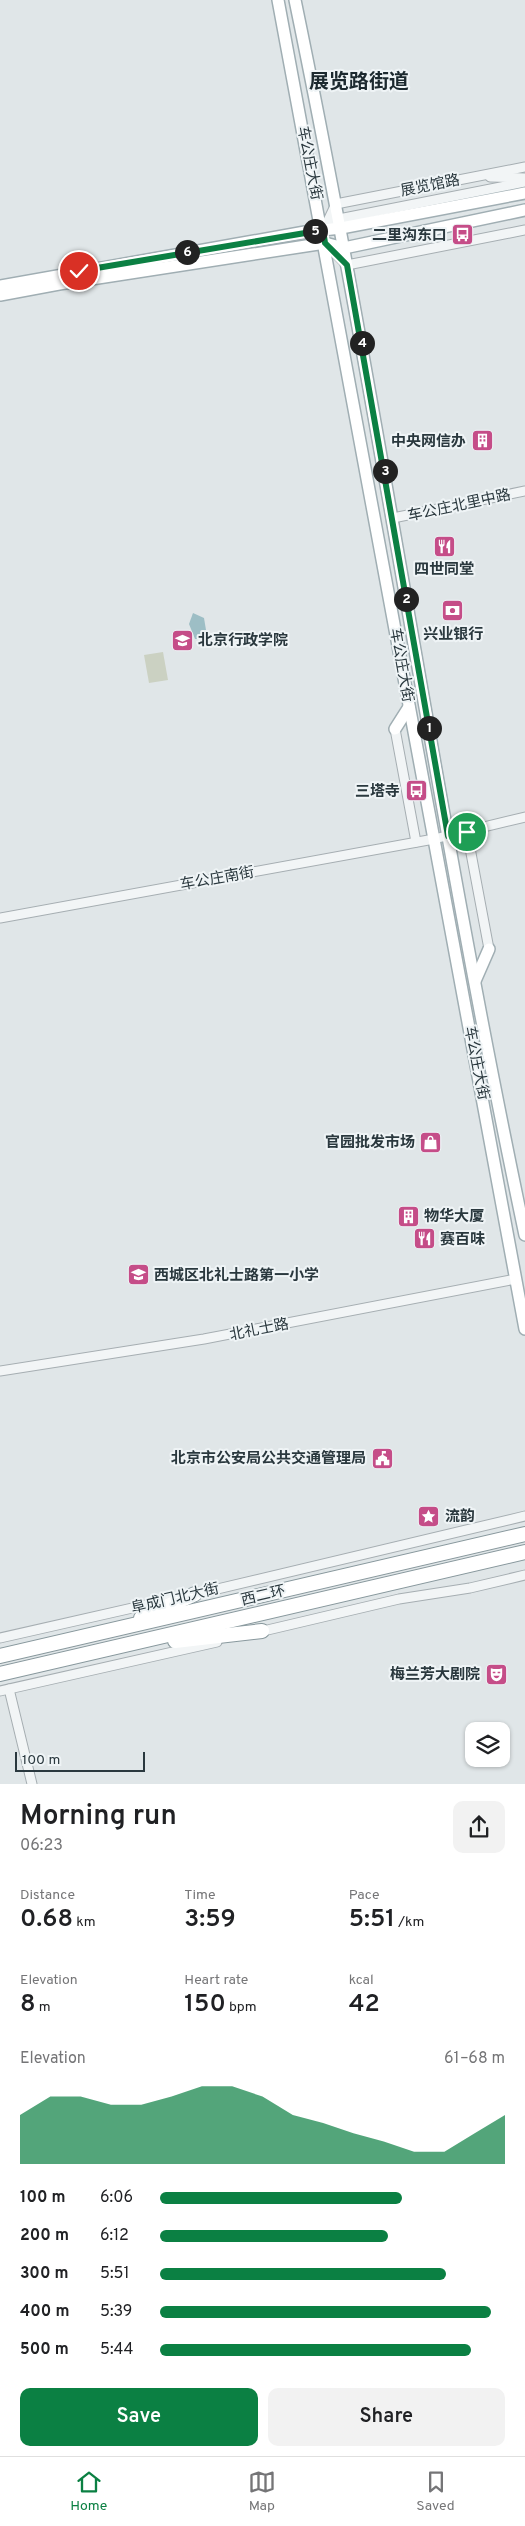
<!DOCTYPE html>
<meta charset="utf-8">
<style>
:root{--surface:#fff;--page:#f2f2f2;--text:#202124;--muted:#757577;--line:#e0e0e0;--accent:#0b8043}
body{margin:0;font-family:Overpass,"Noto Sans SC",sans-serif;background:var(--page);color:var(--text);height:100vh;display:flex;flex-direction:column;font-size:19px;white-space:nowrap}
*{box-sizing:border-box;margin:0}
p{font-size:16px;color:var(--muted)}
.icon{flex:none;width:28px;height:28px;fill:none;stroke:currentColor;stroke-width:2;stroke-linecap:round;stroke-linejoin:round}
.map{position:relative;height:1784px;overflow:hidden}
.drawer{display:flex;flex-direction:column;background:var(--surface);flex:1}
.drawer>*{flex:none}
.buttons{position:absolute;left:465px;top:1722px;display:grid;gap:10px}
.buttons a{display:grid;place-items:center;width:45px;height:45px;border-radius:10px;background:var(--surface);box-shadow:0 1px 4px #0004;font-size:25px}
.scale{position:absolute;left:15px;bottom:12px;width:130px;box-sizing:border-box;padding-left:5px;border:2px solid #2a383e;border-top:0;font-size:14px;line-height:18px;white-space:nowrap;color:#2a383e;-webkit-text-stroke:4px #eff4f6;paint-order:stroke}
.pin{position:absolute;display:grid;place-items:center;width:42px;height:42px;color:#fff;margin:-21px;border:2px solid #fff;border-radius:50%;box-shadow:0 1px 5px #0007}
.km{position:absolute;width:25px;height:25px;margin:-12px;border-radius:50%;background:#222;color:#fff;font-size:14px;line-height:25px;text-align:center}
.round{display:grid;place-items:center;flex:none;width:52px;height:52px;border-radius:10px;background:var(--page)}
.head{display:flex;align-items:center;justify-content:space-between;height:85px;padding:0 20px}
h1{font-size:28px;font-weight:600;line-height:38px}
.figures{display:grid;grid-template-columns:repeat(3,1fr);gap:8px;height:85px;padding:5px 20px}
.figures div{display:grid;align-content:center}
.figures b{font-size:25px;font-weight:600}
.figures small{font-size:14px;font-weight:400}
.figures p{font-size:14px}
.chart{height:140px;padding:10px 20px}
.chart p{display:flex;justify-content:space-between}
.chart svg{width:100%;height:90px;margin-top:5px;fill:var(--accent);opacity:.7}
.button{display:flex;gap:10px;margin-top:auto;padding:10px 20px}
.button a{flex:1;height:58px;border-radius:10px;background:var(--accent);color:#fff;font-size:20px;font-weight:600;line-height:58px;text-align:center}
.button a+a{background:var(--page);color:var(--text)}
ul{padding:0 20px;list-style:none;font-size:16px}
li{display:grid;grid-template-columns:80px 60px 1fr;align-items:center;height:38px}
li i{height:12px;border-radius:6px;background:var(--accent)}
.menu{display:flex;justify-content:space-around;align-items:center;height:70px;border-top:1px solid var(--line);background:var(--surface);font-size:14px;color:var(--muted)}
.menu a{display:grid;justify-items:center;gap:2px}
.menu .selected{color:var(--accent)}
.map>svg:first-child{display:block}
.green{fill:#cbd1c2}
.water{fill:#9dbec5}
.lines{fill:none;stroke-linecap:round;stroke-linejoin:round}
.minor-casing{stroke:#a6aeb2;stroke-width:11}
.major-casing{stroke:#a0aeb3;stroke-width:14}
.highway-casing{stroke:#88989d;stroke-width:16}
.minor{stroke:#f2f5f6;stroke-width:9}
.major{stroke:#fff;stroke-width:11}
.highway{stroke:#fff;stroke-width:14}
.route-casing{stroke:#fff;stroke-width:10}
.route{stroke:#0b8043;stroke-width:6}
.labels{text-anchor:middle;stroke-width:4;stroke-linejoin:round;paint-order:stroke}
.street-label{font-size:15px;fill:#2a383e;stroke:#eff4f6}
.poi-label{font-size:15px;font-weight:bold;fill:#2a383e;stroke:#eff4f6;text-anchor:end}
.district-label{font-size:20px;font-weight:bold;fill:#1c292f;stroke:#eff4f6}
</style>
<div class="map">
<svg width="525" height="1784" viewBox="0 0 525 1784">
<rect width="100%" height="100%" fill="#e0e6e8"/>
<!-- green -->
<path class="green" d="M163,652L168,680L149,683L144,655Z"/>
<!-- water -->
<path class="water" d="M193,613L204,618L206,630L201,639H195L189,624Z"/>
<g class="lines">
<defs>
<g id="minor">
<path d="M490,177L525,178"/>
<path d="M333,223L339,219L525,182"/>
<path d="M323,231L336,204L525,167"/>
<path d="M325,243L347,265L525,230"/>
<path d="M393,518L525,491"/>
<path d="M395,729L416,842"/>
<path d="M467,832L489,949"/>
<path d="M0,918L434,839L525,817"/>
<path d="M0,1371L204,1339L516,1279"/>
<path d="M192,1595L525,1516"/>
<path d="M259,1632L399,1599L470,1588L525,1575"/>
<path d="M0,1638L172,1599"/>
<path d="M9,1689L32,1784"/>
<path d="M0,1691L217,1642"/>
</g>
<g id="major">
<path d="M278,0L525,1329"/>
<path d="M295,0C380,410 438,825 525,1235"/>
<path d="M0,286L305,232L341,228L525,193"/>
<path d="M0,295L59,284L325,243L344,248L525,210"/>
<path d="M395,729L409,707"/>
<path d="M475,981L489,949"/>
</g>
<g id="highway">
<path d="M141,1618L195,1594"/>
<path d="M175,1641L262,1631"/>
<path d="M0,1656L525,1534"/>
<path d="M0,1674L525,1552"/>
</g>
</defs>
<!-- minor casing -->
<use href="#minor" class="minor-casing"/>
<!-- major casing -->
<use href="#major" class="major-casing"/>
<!-- highway casing -->
<use href="#highway" class="highway-casing"/>
<!-- minor -->
<use href="#minor" class="minor"/>
<!-- major -->
<use href="#major" class="major"/>
<!-- highway -->
<use href="#highway" class="highway"/>
</g>
<g class="lines">
<defs>
<path id="route" d="M79,271L323,230L325,243L347,265L448,836L467,832"/>
</defs>
<!-- route casing -->
<use href="#route" class="route-casing"/>
<!-- route -->
<use href="#route" class="route"/>
</g>
<!-- icons -->
<defs>
<symbol id="bus-square" viewBox="-11 -11 22 22"><rect x="-9" y="-9" width="18" height="18" rx="4" fill="#c54d88" stroke="#eff4f6"/><path d="M-5-6H5V4H4V6H2V4H-2V6H-4V4H-5ZM-3.5-4V0h7V-4ZM-3.5 1.2v1.5H-2V1.2ZM2 1.2v1.5H3.5V1.2Z" fill="#fff"/></symbol>
<symbol id="building-square" viewBox="-11 -11 22 22"><rect x="-9" y="-9" width="18" height="18" rx="4" fill="#c54d88" stroke="#eff4f6"/><path d="M-4-6H4V6H1V3H-1V6H-4ZM-2.5-4.3h1.7v1.8h-1.7ZM.8-4.3h1.7v1.8H.8ZM-2.5-1h1.7V.8h-1.7ZM.8-1h1.7V.8H.8Z" fill="#fff"/></symbol>
<symbol id="restaurant-square" viewBox="-11 -11 22 22"><rect x="-9" y="-9" width="18" height="18" rx="4" fill="#c54d88" stroke="#eff4f6"/><path d="M-5-6h1v4h1v-4h1v4h1v-4h1v5L-1.5 .5V6h-2V.5L-5-1ZM5-6V6H3V1.5H1.5Q1.5-4 5-6Z" fill="#fff"/></symbol>
<symbol id="bank-square" viewBox="-11 -11 22 22"><rect x="-9" y="-9" width="18" height="18" rx="4" fill="#c54d88" stroke="#eff4f6"/><path d="M-6-4H6V4H-6ZM0-2.3a2.3 2.3 0 1 0 0 4.6a2.3 2.3 0 1 0 0-4.6Z" fill="#fff"/></symbol>
<symbol id="university-square" viewBox="-11 -11 22 22"><rect x="-9" y="-9" width="18" height="18" rx="4" fill="#c54d88" stroke="#eff4f6"/><path d="M0-5L7-2L0 1L-7-2ZM-4 1L0 2.5L4 1V4Q0 6-4 4Z" fill="#fff"/></symbol>
<symbol id="shop-square" viewBox="-11 -11 22 22"><rect x="-9" y="-9" width="18" height="18" rx="4" fill="#c54d88" stroke="#eff4f6"/><path d="M-5-2.5h2.3a2.7 3.5 0 0 1 5.4 0H5L5.5 6h-11ZM-1.5-2.5h3a1.5 2.3 0 0 0-3 0Z" fill="#fff"/></symbol>
<symbol id="school-square" viewBox="-11 -11 22 22"><rect x="-9" y="-9" width="18" height="18" rx="4" fill="#c54d88" stroke="#eff4f6"/><path d="M0-5L7-2L0 1L-7-2ZM-4 1L0 2.5L4 1V4Q0 6-4 4Z" fill="#fff"/></symbol>
<symbol id="civic-square" viewBox="-11 -11 22 22"><rect x="-9" y="-9" width="18" height="18" rx="4" fill="#c54d88" stroke="#eff4f6"/><path d="M-.6-6.5H3V-4.5H.6V-3L4-1V1h2V6H-6V1h2V-1L-.6-3ZM-1.2 2.5V6h2.4V2.5Z" fill="#fff"/></symbol>
<symbol id="sight-square" viewBox="-11 -11 22 22"><rect x="-9" y="-9" width="18" height="18" rx="4" fill="#c54d88" stroke="#eff4f6"/><path d="M0-6L1.8-2.2L6-1.7L2.9 1.2L3.7 5.4L0 3.3L-3.7 5.4L-2.9 1.2L-6-1.7L-1.8-2.2Z" fill="#fff"/></symbol>
<symbol id="theatre-square" viewBox="-11 -11 22 22"><rect x="-9" y="-9" width="18" height="18" rx="4" fill="#c54d88" stroke="#eff4f6"/><path d="M-5-5.5Q0-4 5-5.5V0Q5 5 0 6Q-5 5-5 0ZM-3.3-2.5H-1v1.5H-3.3ZM1-2.5H3.3v1.5H1ZM-2.8 1Q0 5.5 2.8 1Z" fill="#fff"/></symbol>
</defs>
<g fill-rule="evenodd">
<use href="#bus-square" x="450" y="222" width="25" height="25"/>
<use href="#building-square" x="470" y="428" width="25" height="25"/>
<use href="#restaurant-square" x="432" y="534" width="25" height="25"/>
<use href="#bank-square" x="440" y="598" width="25" height="25"/>
<use href="#university-square" x="170" y="628" width="25" height="25"/>
<use href="#bus-square" x="404" y="778" width="25" height="25"/>
<use href="#shop-square" x="418" y="1130" width="25" height="25"/>
<use href="#building-square" x="396" y="1204" width="25" height="25"/>
<use href="#restaurant-square" x="412" y="1226" width="25" height="25"/>
<use href="#school-square" x="126" y="1262" width="25" height="25"/>
<use href="#civic-square" x="370" y="1446" width="25" height="25"/>
<use href="#sight-square" x="416" y="1504" width="25" height="25"/>
<use href="#theatre-square" x="484" y="1662" width="25" height="25"/>
</g>
<g class="labels">
<!-- street labels -->
<g class="street-label">
<text transform="translate(310 163) rotate(79)" y="5">车公庄大街</text>
<text transform="translate(430 185) rotate(-11)" y="5">展览馆路</text>
<text transform="translate(459 505) rotate(-12)" y="5">车公庄北里中路</text>
<text transform="translate(402 665) rotate(80)" y="5">车公庄大街</text>
<text transform="translate(217 878) rotate(-10)" y="5">车公庄南街</text>
<text transform="translate(477 1063) rotate(79)" y="5">车公庄大街</text>
<text transform="translate(259 1329) rotate(-11)" y="5">北礼士路</text>
<text transform="translate(263 1595) rotate(-13)" y="5">西二环</text>
<text transform="translate(175 1598) rotate(-13)" y="5">阜成门北大街</text>
</g>
<!-- poi labels -->
<g class="poi-label">
<text x="447" y="240">二里沟东口</text>
<text x="466" y="446">中央网信办</text>
<text x="444" y="574" text-anchor="middle">四世同堂</text>
<text x="453" y="639" text-anchor="middle">兴业银行</text>
<text x="198" y="645" text-anchor="start">北京行政学院</text>
<text x="400" y="796">三塔寺</text>
<text x="415" y="1147">官园批发市场</text>
<text x="424" y="1221" text-anchor="start">物华大厦</text>
<text x="440" y="1244" text-anchor="start">赛百味</text>
<text x="154" y="1280" text-anchor="start">西城区北礼士路第一小学</text>
<text x="366" y="1463">北京市公安局公共交通管理局</text>
<text x="445" y="1521" text-anchor="start">流韵</text>
<text x="480" y="1679">梅兰芳大剧院</text>
</g>
<!-- district labels -->
<g class="district-label">
<text x="359" y="88">展览路街道</text>
</g>
</g>
</svg>
<div class="buttons">
<a><svg class="icon" aria-label="layers" viewBox="0 0 24 24"><path d="M12 4l9 5-9 5-9-5zM3 14l9 5 9-5"/></svg></a>
</div>
<div class="scale">100 m</div>
<div class="pin" style="left:467px;top:832px;background:#1e9e55"><svg class="icon" aria-label="arrive" viewBox="0 0 24 24"><path d="M6 21V4h12l-3 4 3 4H6"/></svg></div>
<div class="pin" style="left:79px;top:271px;background:#d93025"><svg class="icon" aria-label="check" viewBox="0 0 24 24"><path d="M5 12l5 5 9-10"/></svg></div>
<b class="km" style="left:429px;top:728px">1</b>
<b class="km" style="left:406px;top:599px">2</b>
<b class="km" style="left:385px;top:471px">3</b>
<b class="km" style="left:362px;top:343px">4</b>
<b class="km" style="left:315px;top:231px">5</b>
<b class="km" style="left:187px;top:252px">6</b>
</div>
<section class="drawer">
<div class="head"><div><h1>Morning run</h1><p>06:23</p></div><a class="round"><svg class="icon" aria-label="share" viewBox="0 0 24 24"><path d="M12 15V3M7 8l5-5 5 5M5 13v7h14v-7"/></svg></a></div>
<div class="figures">
<div><p>Distance</p><b>0.68<small> km</small></b></div>
<div><p>Time</p><b>3:59</b></div>
<div><p>Pace</p><b>5:51<small> /km</small></b></div>
</div>
<div class="figures">
<div><p>Elevation</p><b>8<small> m</small></b></div>
<div><p>Heart rate</p><b>150<small> bpm</small></b></div>
<div><p>kcal</p><b>42</b></div>
</div>
<div class="chart"><p><span>Elevation</span>61–68 m</p>
<svg viewBox="0 0 160 44" preserveAspectRatio="none"><path d="M0 44V20L10 11L20 11L30 15L40 15L50 11L60 6L70 6L80 11L90 20L100 24L110 29L120 33L130 38L140 38L150 29L160 20V44z"/></svg>
</div>
<ul>
<li><b>100 m</b>6:06<i style="width:70%"></i></li>
<li><b>200 m</b>6:12<i style="width:66%"></i></li>
<li><b>300 m</b>5:51<i style="width:83%"></i></li>
<li><b>400 m</b>5:39<i style="width:96%"></i></li>
<li><b>500 m</b>5:44<i style="width:90%"></i></li>
</ul>
<div class="button"><a>Save</a><a>Share</a></div>
</section>
<nav class="menu">
<a class="selected"><svg class="icon" aria-label="home" viewBox="0 0 24 24"><path d="M3 11l9-7 9 7M6 9v11h12V9"/></svg>Home</a>
<a><svg class="icon" aria-label="map" viewBox="0 0 24 24"><path d="M3 6l6-2 6 2 6-2v14l-6 2-6-2-6 2zM9 4v14M15 6v14"/></svg>Map</a>
<a><svg class="icon" aria-label="saved" viewBox="0 0 24 24"><path d="M7 4h10v16l-5-4-5 4z"/></svg>Saved</a>
</nav>
